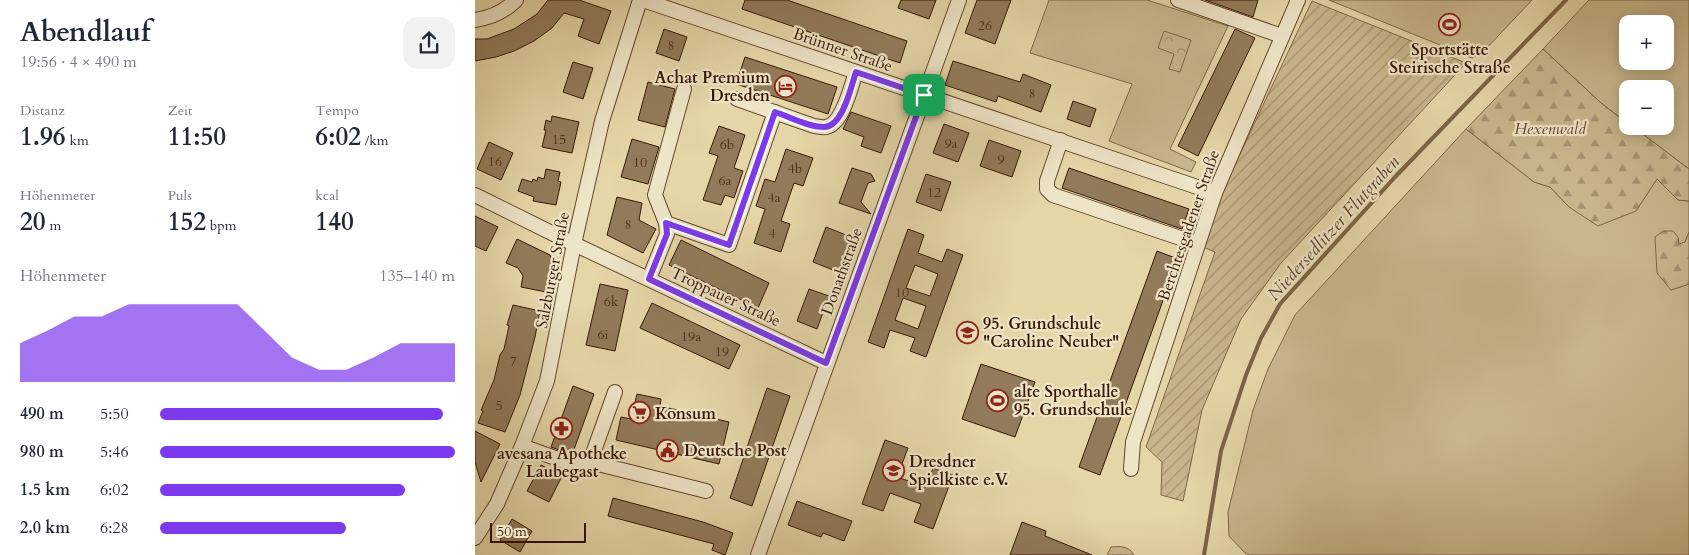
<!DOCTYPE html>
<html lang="de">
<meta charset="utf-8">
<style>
:root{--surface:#fff;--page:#f2f2f3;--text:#1f2937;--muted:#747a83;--accent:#7c3aed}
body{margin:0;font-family:Cardo,serif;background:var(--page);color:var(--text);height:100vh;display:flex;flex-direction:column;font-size:19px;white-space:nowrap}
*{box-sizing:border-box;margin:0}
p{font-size:16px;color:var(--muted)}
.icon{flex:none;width:28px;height:28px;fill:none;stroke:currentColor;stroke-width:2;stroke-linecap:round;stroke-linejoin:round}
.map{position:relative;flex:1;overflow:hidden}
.details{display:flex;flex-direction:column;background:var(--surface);width:475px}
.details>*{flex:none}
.tools{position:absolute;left:1144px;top:15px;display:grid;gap:10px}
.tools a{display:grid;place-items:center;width:55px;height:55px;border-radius:10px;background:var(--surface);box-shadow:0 2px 12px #0003;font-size:25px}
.scale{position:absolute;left:15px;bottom:12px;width:96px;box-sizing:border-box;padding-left:5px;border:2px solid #381805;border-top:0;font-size:14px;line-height:18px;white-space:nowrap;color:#381805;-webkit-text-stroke:4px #eee4c6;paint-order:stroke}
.pin{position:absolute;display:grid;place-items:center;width:42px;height:42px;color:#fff;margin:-21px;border-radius:10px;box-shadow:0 2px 8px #0006}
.round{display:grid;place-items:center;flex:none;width:52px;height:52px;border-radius:15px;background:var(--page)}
.summary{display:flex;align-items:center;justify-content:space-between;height:85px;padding:0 20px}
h1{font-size:28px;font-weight:700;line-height:38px}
.figures{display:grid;grid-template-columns:repeat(3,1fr);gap:8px;height:85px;padding:5px 20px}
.figures div{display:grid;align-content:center}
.figures b{font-size:25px;font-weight:700}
.figures small{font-size:14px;font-weight:400}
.figures p{font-size:14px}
.chart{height:140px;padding:10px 20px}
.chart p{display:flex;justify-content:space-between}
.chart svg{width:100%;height:90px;margin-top:5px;fill:var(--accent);opacity:.7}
ul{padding:0 20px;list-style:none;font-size:16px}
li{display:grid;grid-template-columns:80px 60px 1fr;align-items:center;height:38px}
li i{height:12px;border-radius:6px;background:var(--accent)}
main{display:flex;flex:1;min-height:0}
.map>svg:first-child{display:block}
.grass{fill:#c8b68c;stroke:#806748;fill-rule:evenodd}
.forest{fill:url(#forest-firs);stroke:#806748}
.park{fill:url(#park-crowns);stroke:#806748}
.garden{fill:url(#garden-furrows);stroke:#806748}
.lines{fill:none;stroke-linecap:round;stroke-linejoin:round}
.stream{stroke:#7c6346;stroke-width:4}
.building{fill:#927b5a;stroke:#381805;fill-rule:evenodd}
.minor-casing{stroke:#63482e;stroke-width:16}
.minor{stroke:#eee4c6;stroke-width:14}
.route-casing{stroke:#fff;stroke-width:10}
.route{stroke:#7c3aed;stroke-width:6}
.labels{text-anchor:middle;stroke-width:4.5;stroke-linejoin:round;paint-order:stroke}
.number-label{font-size:14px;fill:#4e311a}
.street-label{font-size:16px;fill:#381805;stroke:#eee4c6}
.poi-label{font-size:16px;font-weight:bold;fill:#381805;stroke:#eee4c6;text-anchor:start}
.park-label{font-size:16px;font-style:italic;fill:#63472e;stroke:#eee4c6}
.water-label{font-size:18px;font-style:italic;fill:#60442b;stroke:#eee4c6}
</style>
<main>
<section class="details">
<div class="summary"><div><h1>Abendlauf</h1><p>19:56 · 4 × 490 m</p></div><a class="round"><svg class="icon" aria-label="share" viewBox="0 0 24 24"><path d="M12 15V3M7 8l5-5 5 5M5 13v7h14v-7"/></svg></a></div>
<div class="figures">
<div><p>Distanz</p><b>1.96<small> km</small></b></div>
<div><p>Zeit</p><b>11:50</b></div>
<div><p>Tempo</p><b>6:02<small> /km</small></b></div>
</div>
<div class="figures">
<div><p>Höhenmeter</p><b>20<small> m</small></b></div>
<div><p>Puls</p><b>152<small> bpm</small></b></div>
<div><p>kcal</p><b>140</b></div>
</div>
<div class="chart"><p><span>Höhenmeter</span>135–140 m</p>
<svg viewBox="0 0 160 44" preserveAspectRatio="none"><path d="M0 44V25L10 19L20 12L30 12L40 6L50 6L60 6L70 6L80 6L90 19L100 32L110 38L120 38L130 32L140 25L150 25L160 25V44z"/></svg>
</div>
<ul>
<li><b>490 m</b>5:50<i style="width:96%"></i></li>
<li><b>980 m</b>5:46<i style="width:100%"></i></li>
<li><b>1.5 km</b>6:02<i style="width:83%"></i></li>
<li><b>2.0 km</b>6:28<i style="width:63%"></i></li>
</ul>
</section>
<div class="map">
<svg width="1214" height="555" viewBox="0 0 1214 555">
<defs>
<pattern id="forest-firs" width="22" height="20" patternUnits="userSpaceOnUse" patternTransform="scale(1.25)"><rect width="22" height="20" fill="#c8b68c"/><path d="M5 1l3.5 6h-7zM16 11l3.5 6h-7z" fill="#a39370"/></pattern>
<pattern id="park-crowns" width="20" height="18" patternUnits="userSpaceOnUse" patternTransform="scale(1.25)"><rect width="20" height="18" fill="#c8b68c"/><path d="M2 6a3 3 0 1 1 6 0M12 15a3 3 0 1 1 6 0" fill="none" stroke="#a39370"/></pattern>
<pattern id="garden-furrows" width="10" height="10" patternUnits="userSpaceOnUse" patternTransform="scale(1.25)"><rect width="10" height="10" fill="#c8b68c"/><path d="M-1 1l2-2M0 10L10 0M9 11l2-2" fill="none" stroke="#a39370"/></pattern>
</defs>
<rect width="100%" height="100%" fill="#e5d6a8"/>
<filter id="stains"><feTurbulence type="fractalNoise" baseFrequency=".004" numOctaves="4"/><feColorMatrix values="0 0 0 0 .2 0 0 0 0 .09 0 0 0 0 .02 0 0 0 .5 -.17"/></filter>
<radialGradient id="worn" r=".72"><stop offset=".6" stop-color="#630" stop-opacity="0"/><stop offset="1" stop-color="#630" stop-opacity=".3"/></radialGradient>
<!-- grass -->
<g class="grass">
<path d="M574,0H672L753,26L695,149L721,162L716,172L634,141L657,84L555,53Z"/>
<path d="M854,0H1057L1009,51L997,58Z"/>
<path d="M1114,0H1214V169L1157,126H1190V89H1152V123L1126,103L1068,49ZM1152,24H1190V61H1152Z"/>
<path d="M991,129L1059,182L1075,187L1094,207L1161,211L1182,178L1203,200L1214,201V232L1210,242L1204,245L1196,290L1214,284V555H775L770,553L754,536L753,512L778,410L793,369L820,315Z"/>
</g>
<!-- forest -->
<g class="forest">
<path d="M1068,49L1126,103L1152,123V126H1157L1214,169V201L1203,200L1182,179L1161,211L1123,226L1094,207L1075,187L1059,182L991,129Z"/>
<path d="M1188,231H1198L1203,237L1204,244L1210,242L1214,232V284L1196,290L1182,273L1180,237Z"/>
</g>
<!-- park -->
<g class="park">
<path d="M689,31L716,40L705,72L694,69L699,54L683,48Z"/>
<path d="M636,547C645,546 654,546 659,555H632Z"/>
</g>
<!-- garden -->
<path class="garden" d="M837,1L991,63L806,263L766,319L727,410L708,501L686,495L687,462L671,447L740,252L728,247L743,201Z"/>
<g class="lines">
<!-- stream -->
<path class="stream" d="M729,555L746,451L771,375L786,338L805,304L920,177L1091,0"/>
</g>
<!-- building -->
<g class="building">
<path d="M73,0H104L136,11L124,44L103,36L109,19L89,13L77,28L59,41L39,51L21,57L0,61V39H12L39,29L62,14Z"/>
<path d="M270,0H312L432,41L425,63L267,9Z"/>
<path d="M426,0H461L454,19L423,8Z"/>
<path d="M502,0H536L520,44L490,33Z"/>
<path d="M730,0H783L778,17Z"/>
<path d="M189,29L212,37L204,61L181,53Z"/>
<path d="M760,29L780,38L723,156L703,146Z"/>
<path d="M270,57L362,87L353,114L261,84Z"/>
<path d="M478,61L545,82L548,74L576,85L566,112L523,96L521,102L470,85Z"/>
<path d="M98,62L118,68L108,99L88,92Z"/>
<path d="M173,82L200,89L190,127L163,120Z"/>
<path d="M598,101L621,109L615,127L592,119Z"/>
<path d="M376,112L416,126L406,153L386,146L389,137L368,129Z"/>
<path d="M77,116L104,122L97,153L67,147L71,130H69L71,120L76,122Z"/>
<path d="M469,124L494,133L483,162L458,153Z"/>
<path d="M244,126L270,135L259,168L268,171L259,198L250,195L246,205L228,200L243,156L234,153Z"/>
<path d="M157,139L184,147L173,184L146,177Z"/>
<path d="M514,140L546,151L537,177L505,166Z"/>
<path d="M14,142L38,153L26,180L2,169Z"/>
<path d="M311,149L338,158L328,186L319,183L306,221L315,224L306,252L279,243L290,209L281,206L290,179L300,182Z"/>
<path d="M377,168L396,174L400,181L393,183L386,202L396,214L364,203Z"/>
<path d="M594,168L714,209L707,229L587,188Z"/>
<path d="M71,169L85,172L83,181L86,182L81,205L58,201L59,197L43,191L47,179L57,182L58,179L62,181L63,177L69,179Z"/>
<path d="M451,174L476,182L466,211L441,202Z"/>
<path d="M142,197L167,203L164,220L181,229L168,253L132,235Z"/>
<path d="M0,216L23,227L11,251L0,246Z"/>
<path d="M351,227L376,237L363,272L338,262Z"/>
<path d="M433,229L449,235L443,253L467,262L472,249L488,255L451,357L435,351L440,338L415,330L409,348L393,342ZM440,265L463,274L455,296L431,288ZM428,298L451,306L443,329L420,320Z"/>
<path d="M42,239L75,255L77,260L71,292L46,287L48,276L43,268L31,263Z"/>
<path d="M206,240L294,283L283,308L194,265Z"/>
<path d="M682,251L703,259L625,475L604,467Z"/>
<path d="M125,284L153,290L140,351L111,345Z"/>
<path d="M334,289L354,296L342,329L322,321Z"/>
<path d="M177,303L265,345L254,369L165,328Z"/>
<path d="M38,305L65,311L60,337L45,395L30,432L3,423L8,411L6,410L19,380L25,355L29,349L34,326L32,325Z"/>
<path d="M506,364L560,382L540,437L487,419Z"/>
<path d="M98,386L119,394L97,455L76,447Z"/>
<path d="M292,388L315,396L277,506L255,498Z"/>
<path d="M162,394L186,399L185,406L254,422L244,464L141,440L146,417L156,419Z"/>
<path d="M0,431L25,444L6,482L0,462Z"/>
<path d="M410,440L433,448L422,477L451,487L458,468L478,475L458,529L439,522L446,504L415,493L408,511L387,504Z"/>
<path d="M66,465L87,476L74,502L52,491Z"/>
<path d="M138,498L228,522L258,533L250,555L237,550L239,544L133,516Z"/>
<path d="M322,501L377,521L369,541L348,533L346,537L313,525Z"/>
<path d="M37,519L57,531L45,552L25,540Z"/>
<path d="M547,522L571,531L570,536L617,555H535Z"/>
</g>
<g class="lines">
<defs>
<g id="minor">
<path d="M168,0L740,193"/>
<path d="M703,0L807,36"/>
<path d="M0,20C15,18 30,11 41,0"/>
<path d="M262,99L339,126C342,126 348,128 351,127C368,124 376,86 381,72"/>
<path d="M586,140L572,181V189L578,195L723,244"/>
<path d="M0,195L99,244L351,363"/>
<path d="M191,223L254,245L300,112"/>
<path d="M174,279L192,234L191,223L180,195L209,89"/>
<path d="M47,446L97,464L115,462L231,491"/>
<path d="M115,462L140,392"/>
<path d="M656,469L658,442L740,193L823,0"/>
<path d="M0,538L22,504L47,446L72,381L99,244L127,121L165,0"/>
<path d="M283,555L484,0"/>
</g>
</defs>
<!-- minor casing -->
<use href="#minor" class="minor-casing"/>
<!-- minor -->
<use href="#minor" class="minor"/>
</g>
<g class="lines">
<defs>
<path id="route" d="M381,72L449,95L351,363L174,279L192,234L191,223L254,245L300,112C315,117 333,127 349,127C368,127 376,86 381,72Z"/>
</defs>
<!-- route casing -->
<use href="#route" class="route-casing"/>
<!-- route -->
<use href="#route" class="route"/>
</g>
<!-- icons -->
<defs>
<symbol id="stadium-ring" viewBox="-11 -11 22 22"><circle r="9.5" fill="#eee4c6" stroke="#8f2418" stroke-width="1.5"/><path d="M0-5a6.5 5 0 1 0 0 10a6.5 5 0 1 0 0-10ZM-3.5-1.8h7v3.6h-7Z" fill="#8f2418"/></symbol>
<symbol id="hotel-ring" viewBox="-11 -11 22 22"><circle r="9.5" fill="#eee4c6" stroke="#8f2418" stroke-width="1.5"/><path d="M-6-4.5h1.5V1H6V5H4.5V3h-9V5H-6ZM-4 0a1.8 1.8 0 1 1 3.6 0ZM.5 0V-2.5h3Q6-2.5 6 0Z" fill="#8f2418"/></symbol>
<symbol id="school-ring" viewBox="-11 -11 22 22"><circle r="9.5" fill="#eee4c6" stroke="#8f2418" stroke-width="1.5"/><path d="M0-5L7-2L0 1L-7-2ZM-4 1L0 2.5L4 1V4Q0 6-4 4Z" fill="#8f2418"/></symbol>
<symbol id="supermarket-ring" viewBox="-11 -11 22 22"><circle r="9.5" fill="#eee4c6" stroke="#8f2418" stroke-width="1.5"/><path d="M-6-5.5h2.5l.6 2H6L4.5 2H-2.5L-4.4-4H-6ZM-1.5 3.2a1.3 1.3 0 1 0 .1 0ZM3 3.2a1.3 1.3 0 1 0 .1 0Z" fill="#8f2418"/></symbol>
<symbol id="pharmacy-ring" viewBox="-11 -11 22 22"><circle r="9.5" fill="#eee4c6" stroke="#8f2418" stroke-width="1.5"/><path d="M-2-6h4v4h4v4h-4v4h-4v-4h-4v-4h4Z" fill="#8f2418"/></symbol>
<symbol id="civic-ring" viewBox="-11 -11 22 22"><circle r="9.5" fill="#eee4c6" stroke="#8f2418" stroke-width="1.5"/><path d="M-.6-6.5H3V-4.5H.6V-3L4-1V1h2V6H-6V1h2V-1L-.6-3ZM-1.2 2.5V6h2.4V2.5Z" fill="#8f2418"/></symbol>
</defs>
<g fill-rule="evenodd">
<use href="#stadium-ring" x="962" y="12" width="25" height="25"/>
<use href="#hotel-ring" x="298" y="74" width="25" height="25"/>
<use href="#school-ring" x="480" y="320" width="25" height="25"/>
<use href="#stadium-ring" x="510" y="388" width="25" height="25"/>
<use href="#supermarket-ring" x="152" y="400" width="25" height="25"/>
<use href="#pharmacy-ring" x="74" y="416" width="25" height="25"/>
<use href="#civic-ring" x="180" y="438" width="25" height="25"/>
<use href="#school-ring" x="406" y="458" width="25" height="25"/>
</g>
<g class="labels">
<!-- number labels -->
<g class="number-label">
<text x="510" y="30">26</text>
<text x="196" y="50">8</text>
<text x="557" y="98">8</text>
<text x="84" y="144">15</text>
<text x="476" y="148">9a</text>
<text x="252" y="149">6b</text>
<text x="526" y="164">9</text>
<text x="20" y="166">16</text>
<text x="165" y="167">10</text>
<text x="320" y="173">4b</text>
<text x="250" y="185">6a</text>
<text x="459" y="197">12</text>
<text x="299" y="202">4a</text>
<text x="153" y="229">8</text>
<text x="297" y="238">4</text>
<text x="427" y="297">10</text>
<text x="136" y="306">6k</text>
<text x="128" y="339">6i</text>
<text x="216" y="341">19a</text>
<text x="247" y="356">19</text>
<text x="38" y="366">7</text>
<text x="24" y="410">5</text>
</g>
<!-- street labels -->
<g class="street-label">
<text transform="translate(368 49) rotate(19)" y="6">Brünner Straße</text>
<text transform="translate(713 225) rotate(-71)" y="6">Berchtesgadener Straße</text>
<text transform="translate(77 270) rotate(-79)" y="6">Salzburger Straße</text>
<text transform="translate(366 271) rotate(-70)" y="6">Donathstraße</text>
<text transform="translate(251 296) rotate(25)" y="6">Troppauer Straße</text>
</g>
<!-- poi labels -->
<g class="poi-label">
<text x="975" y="55" text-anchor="middle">Sportstätte<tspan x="975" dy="18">Steirische Straße</tspan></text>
<text x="295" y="83" text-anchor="end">Achat Premium<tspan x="295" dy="18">Dresden</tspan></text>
<text x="508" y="329">95. Grundschule<tspan x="508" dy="18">"Caroline Neuber"</tspan></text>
<text x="539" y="397">alte Sporthalle<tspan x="539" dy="18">95. Grundschule</tspan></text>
<text x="180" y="419">Konsum</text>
<text x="209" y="456">Deutsche Post</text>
<text x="87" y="459" text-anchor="middle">avesana Apotheke<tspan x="87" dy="18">Laubegast</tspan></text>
<text x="434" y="467">Dresdner<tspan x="434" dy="18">Spielkiste e.V.</tspan></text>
</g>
<!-- park labels -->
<g class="park-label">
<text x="1075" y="134">Hexenwald</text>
</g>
<!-- water labels -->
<g class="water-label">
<text transform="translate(858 228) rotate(-48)" y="6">Niedersedlitzer Flutgraben</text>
</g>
</g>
<rect width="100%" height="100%" filter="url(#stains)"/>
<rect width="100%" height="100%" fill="url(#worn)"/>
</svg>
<div class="tools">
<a>+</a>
<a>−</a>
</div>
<div class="scale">50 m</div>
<div class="pin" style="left:449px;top:95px;background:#1e9e55"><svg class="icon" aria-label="arrive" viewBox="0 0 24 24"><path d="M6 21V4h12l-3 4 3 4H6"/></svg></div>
</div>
</main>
